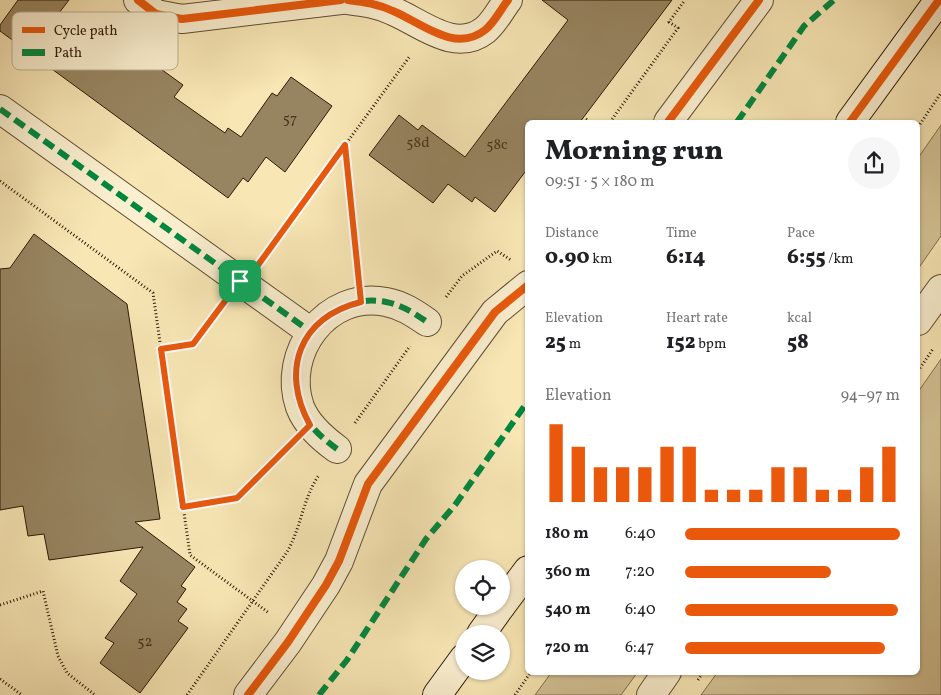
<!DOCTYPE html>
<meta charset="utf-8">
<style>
:root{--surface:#fff;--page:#f6f6f6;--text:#202124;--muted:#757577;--accent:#ea580c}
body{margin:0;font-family:Vollkorn,serif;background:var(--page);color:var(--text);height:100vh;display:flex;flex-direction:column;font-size:19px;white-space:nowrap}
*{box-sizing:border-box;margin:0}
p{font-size:16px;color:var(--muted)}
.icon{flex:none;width:28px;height:28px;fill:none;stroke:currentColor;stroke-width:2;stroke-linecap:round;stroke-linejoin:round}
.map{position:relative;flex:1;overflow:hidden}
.sheet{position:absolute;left:525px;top:120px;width:395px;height:555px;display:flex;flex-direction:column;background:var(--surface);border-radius:8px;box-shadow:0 1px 4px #0004}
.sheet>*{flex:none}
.tools{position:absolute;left:455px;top:560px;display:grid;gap:10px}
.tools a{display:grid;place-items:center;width:55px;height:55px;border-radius:50%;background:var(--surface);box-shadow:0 1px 4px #0004;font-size:25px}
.pin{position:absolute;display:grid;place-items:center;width:42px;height:42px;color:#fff;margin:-21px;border-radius:10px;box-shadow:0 2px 8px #0006}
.round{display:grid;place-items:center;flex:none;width:52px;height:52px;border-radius:26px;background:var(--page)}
.overview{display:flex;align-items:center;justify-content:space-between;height:85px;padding:0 20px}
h1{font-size:28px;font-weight:800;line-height:38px}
.metrics{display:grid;grid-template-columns:repeat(3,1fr);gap:8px;height:85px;padding:5px 20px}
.metrics div{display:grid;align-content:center}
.metrics b{font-size:21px;font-weight:800}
.metrics small{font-size:14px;font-weight:400}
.metrics p{font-size:14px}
.chart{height:140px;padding:10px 20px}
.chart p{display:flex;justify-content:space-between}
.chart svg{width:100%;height:90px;margin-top:5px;stroke:var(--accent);stroke-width:6}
ul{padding:0 20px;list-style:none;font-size:16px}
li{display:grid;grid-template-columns:80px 60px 1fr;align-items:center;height:38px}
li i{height:12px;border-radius:6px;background:var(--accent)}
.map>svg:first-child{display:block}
.green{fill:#d5c497;stroke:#816f4e}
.building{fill:#978561;stroke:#2d1a06}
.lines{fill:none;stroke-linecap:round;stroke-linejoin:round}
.street-casing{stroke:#604d32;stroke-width:30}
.secondary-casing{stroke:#2d1a06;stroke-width:30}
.path{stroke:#2d1a06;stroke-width:3;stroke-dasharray:1 2.5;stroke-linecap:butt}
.street{stroke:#faefcf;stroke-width:28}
.secondary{stroke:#faefcf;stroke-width:28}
.quiet{stroke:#00873e;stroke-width:6;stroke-dasharray:12 6;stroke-linecap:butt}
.cycleway-casing{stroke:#faefcf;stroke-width:11}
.cycleway{stroke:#e8590c;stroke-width:8}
.route-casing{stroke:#fff;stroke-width:10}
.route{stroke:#ea580c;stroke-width:6}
.labels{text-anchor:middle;stroke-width:4;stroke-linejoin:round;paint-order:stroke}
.number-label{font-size:15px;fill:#48351d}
.key{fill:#faefcf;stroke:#bcaf93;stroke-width:1}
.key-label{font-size:14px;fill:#2d1a06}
</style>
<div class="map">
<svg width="941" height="695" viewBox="0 0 941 695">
<rect width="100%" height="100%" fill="#f8e7b5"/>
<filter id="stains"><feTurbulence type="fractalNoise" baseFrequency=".004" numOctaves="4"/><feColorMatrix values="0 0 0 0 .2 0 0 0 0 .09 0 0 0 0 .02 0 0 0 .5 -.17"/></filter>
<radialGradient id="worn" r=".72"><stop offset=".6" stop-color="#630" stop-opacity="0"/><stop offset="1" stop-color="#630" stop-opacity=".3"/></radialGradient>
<!-- green -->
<g class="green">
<path d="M941,125V236L918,269V158Z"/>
<path d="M941,359V695H701L717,673L918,672V392Z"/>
<path d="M551,673V672L637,673L621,695H535Z"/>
</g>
<!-- building -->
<g class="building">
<path d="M18,0H69L59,13L110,50L118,38L183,85L174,97L225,133L228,128L241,137L272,93L277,96L291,77L332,106L285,172L266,157L248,182L243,178L228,198L0,31V25Z"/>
<path d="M542,0H672L580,122H528V168L495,212L475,197L472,202L448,184L433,203L369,155L399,115L418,130L422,125L465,157L568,20Z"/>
<path d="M34,234L127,304L160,519L135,522L195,567L181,586L186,589L177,602L187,609L178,621L188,628L140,693L100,663L114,643L105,638L137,594L120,581L143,547L49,560L44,534L28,536L23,506L0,510V269L10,268Z"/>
</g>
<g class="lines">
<defs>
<g id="street">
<path d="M138,0L156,14L182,19L341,0"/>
<path d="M348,0C364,2 378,4 393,11C420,22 455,54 485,30C494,23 501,9 508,0"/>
<path d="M0,109L311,332"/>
<path d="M668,122L759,0"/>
<path d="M918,321L941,289"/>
<path d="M337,449C322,438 307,425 300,407C281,353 327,290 386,302C402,305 414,313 427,322"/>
<path d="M248,695L288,642L326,585L339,561L368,484L495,312L528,285"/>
<path d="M651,695L667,672"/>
</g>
<g id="secondary">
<path d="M850,122L939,0"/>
<path d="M501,606L528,570"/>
<path d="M481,634L501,606"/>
<path d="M437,695L464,658"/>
</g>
</defs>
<!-- street casing -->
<use href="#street" class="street-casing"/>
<!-- secondary casing -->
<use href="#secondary" class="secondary-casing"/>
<!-- path -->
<g class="path">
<path d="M586,119L590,122"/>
<path d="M610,122L678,28L669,22L685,0"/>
<path d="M918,127L941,93"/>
<path d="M345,146L358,271"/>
<path d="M0,181L153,293L190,555L269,613"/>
<path d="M262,259L410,56"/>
<path d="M446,297L462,276L497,251L511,260"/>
<path d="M161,349L193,344L221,306"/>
<path d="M918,371L933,349"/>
<path d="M355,423L410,346"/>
<path d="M183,507L237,498L288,447"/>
<path d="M0,605L43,591L58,656L67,673L95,695"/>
<path d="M0,679L22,695"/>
<path d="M698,680L703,672"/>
<path d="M187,695L287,552C301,528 303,498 319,475"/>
<path d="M515,695L531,672"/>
</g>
<!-- street -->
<use href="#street" class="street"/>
<!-- secondary -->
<use href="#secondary" class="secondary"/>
<!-- quiet -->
<g class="quiet">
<path d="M0,109L311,332"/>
<path d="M737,122L804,26L834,0"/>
<path d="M337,449C322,438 307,425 300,407C281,353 327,290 386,302C402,305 414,313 427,322"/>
<path d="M319,695L347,660L426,539L455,505L528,401"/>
</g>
<defs>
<g id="cycleway">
<path d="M138,0L156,14L182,19L341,0"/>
<path d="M348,0C364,2 378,4 393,11C420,22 455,54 485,30C494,23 501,9 508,0"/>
<path d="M668,122L759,0"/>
<path d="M850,122L939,0"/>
<path d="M248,695L288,642L326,585L339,561L368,484L495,312L528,285"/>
</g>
</defs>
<!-- cycleway casing -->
<use href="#cycleway" class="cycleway-casing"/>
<!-- cycleway -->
<use href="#cycleway" class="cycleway"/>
</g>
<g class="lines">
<defs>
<path id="route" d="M345,145L361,302C299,317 280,371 310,425L237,498L183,507L161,349L193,344L240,281L253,272Z"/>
</defs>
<!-- route casing -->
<use href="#route" class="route-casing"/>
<!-- route -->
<use href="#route" class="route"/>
</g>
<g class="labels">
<!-- number labels -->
<g class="number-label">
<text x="290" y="123">57</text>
<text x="418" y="147">58d</text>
<text x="497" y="149">58c</text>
<text x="145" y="646">52</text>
</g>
</g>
<!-- legend -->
<rect x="12" y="12" width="166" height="58" rx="8" class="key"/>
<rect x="22" y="27" width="23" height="6" fill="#e8590c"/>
<rect x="22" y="49" width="23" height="7" fill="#00873e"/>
<g class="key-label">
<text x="54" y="35">Cycle path</text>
<text x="54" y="57">Path</text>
</g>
<rect width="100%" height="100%" filter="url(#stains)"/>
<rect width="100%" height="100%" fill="url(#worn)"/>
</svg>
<div class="tools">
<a><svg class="icon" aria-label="locate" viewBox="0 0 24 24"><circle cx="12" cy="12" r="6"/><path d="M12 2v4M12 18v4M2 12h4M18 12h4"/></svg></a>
<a><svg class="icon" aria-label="layers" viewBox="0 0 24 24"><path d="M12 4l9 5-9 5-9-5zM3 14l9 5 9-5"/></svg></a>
</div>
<div class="pin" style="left:240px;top:281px;background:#1e9e55"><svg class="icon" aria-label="arrive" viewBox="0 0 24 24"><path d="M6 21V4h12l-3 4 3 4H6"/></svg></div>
<section class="sheet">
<div class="overview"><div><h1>Morning run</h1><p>09:51 · 5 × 180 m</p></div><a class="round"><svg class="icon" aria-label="share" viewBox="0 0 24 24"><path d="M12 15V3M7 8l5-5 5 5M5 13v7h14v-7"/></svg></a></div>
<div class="metrics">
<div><p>Distance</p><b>0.90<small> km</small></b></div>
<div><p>Time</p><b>6:14</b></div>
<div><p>Pace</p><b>6:55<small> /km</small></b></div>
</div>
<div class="metrics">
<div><p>Elevation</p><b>25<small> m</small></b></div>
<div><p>Heart rate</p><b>152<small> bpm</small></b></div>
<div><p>kcal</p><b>58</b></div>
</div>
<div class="chart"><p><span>Elevation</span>94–97 m</p>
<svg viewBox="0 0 160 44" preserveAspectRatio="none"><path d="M5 44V6M15 44V17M25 44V27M35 44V27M45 44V27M55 44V17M65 44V17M75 44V38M85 44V38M95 44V38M105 44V27M115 44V27M125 44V38M135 44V38M145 44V27M155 44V17"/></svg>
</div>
<ul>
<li><b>180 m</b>6:40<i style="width:100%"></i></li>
<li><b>360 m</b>7:20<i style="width:68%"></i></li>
<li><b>540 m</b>6:40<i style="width:99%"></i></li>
<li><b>720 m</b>6:47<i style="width:93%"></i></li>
</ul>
</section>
</div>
